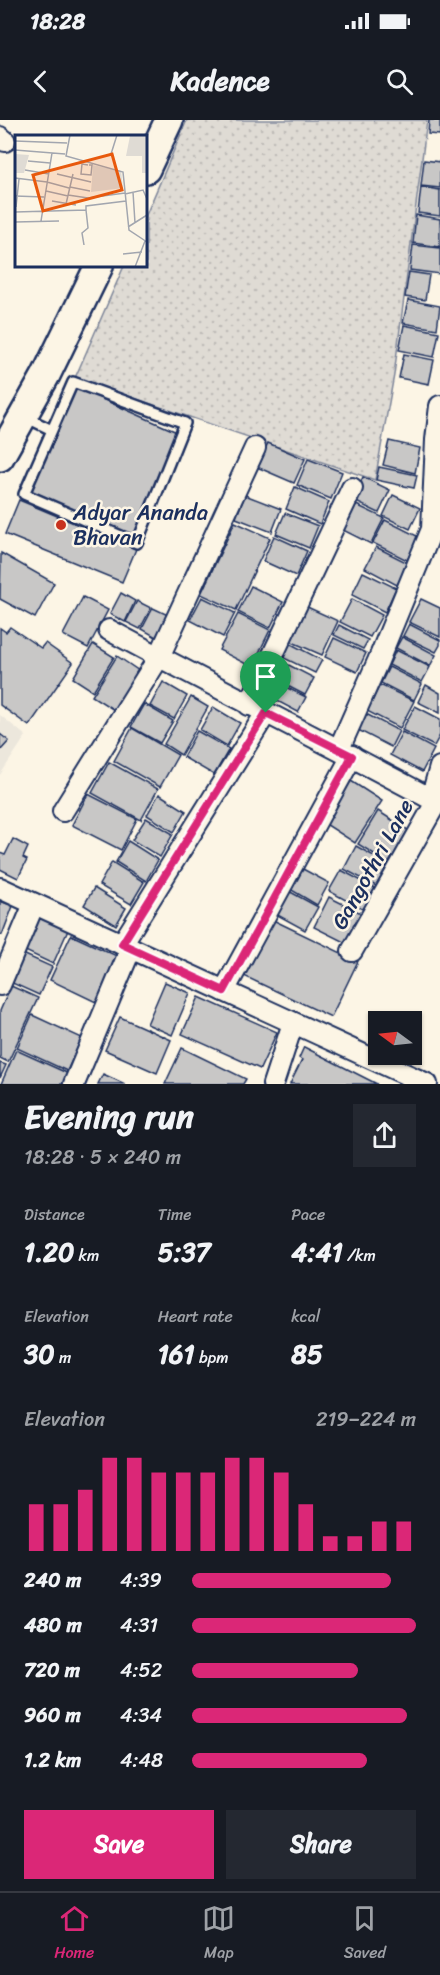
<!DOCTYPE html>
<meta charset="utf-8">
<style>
:root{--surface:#171b24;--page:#242831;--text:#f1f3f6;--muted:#9ea1a6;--line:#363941;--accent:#db2777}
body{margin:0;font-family:Sriracha,sans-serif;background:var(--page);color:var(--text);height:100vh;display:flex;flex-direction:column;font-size:22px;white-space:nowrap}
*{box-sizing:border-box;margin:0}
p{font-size:20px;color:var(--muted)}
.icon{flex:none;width:33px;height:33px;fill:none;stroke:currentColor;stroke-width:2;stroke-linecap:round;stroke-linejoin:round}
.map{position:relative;height:964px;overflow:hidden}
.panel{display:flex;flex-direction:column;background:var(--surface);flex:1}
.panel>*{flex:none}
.needle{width:39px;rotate:285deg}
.tools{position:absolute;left:368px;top:891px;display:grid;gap:12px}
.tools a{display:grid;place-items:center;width:54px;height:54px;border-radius:0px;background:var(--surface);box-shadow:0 2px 4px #0004;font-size:30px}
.pin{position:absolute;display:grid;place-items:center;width:51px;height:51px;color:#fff;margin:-62px -26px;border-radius:50% 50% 50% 0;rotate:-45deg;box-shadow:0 0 6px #0007}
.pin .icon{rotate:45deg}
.round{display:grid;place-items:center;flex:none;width:63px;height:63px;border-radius:0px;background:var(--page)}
.head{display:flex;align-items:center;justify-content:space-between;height:102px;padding:0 24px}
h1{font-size:33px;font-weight:800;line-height:45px}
.metrics{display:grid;grid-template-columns:repeat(3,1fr);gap:9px;height:102px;padding:6px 24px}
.metrics div{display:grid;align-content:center}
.metrics b{font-size:26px;font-weight:800}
.metrics small{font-size:16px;font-weight:400}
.metrics p{font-size:16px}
.chart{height:168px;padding:12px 24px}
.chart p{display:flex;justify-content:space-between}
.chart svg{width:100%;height:108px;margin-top:6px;stroke:var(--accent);stroke-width:6}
.button{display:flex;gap:12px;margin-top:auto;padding:12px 24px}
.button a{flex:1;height:69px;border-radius:0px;background:var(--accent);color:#fff;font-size:24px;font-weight:800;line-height:69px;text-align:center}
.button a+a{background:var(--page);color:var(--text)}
ul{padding:0 24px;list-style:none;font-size:20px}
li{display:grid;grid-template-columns:96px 72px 1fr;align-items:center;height:45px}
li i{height:15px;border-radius:8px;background:var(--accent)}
.status{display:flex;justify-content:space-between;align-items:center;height:42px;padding:0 30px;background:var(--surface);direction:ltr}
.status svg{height:16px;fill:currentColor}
header{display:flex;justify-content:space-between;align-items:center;height:78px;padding:0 24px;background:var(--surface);font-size:27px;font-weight:800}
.tab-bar{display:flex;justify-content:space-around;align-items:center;height:84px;border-top:2px solid var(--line);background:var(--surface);font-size:16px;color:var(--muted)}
.tab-bar a{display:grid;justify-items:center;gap:3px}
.tab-bar .selected{color:var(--accent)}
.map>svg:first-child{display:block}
.built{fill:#ece7dc}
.grass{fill:url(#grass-dots);stroke:#7d8599;stroke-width:1.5}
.building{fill:#c8c7c6;stroke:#1b2f5e;stroke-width:1.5}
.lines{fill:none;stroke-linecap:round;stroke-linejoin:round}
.lane-casing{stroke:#1b2f5e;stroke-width:14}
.street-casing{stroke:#1b2f5e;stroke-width:24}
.secondary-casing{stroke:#1b2f5e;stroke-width:32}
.lane{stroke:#fcf5e5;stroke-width:9}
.street{stroke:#fcf5e5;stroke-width:20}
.secondary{stroke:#fcf5e5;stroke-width:27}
.route-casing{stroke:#fff;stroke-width:12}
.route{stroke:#db2777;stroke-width:8}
.poi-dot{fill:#c8321e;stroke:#fcf5e5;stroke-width:2}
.labels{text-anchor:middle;stroke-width:5;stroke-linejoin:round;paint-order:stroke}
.poi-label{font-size:22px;fill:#1b2f5e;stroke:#fcf5e5;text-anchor:start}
.street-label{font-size:22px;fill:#1b2f5e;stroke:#fcf5e5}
.inset-road{fill:none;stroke:#a2a6af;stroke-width:1.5}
.view{fill:#e8590c;fill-opacity:0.15;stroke:#e8590c;stroke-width:3}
.inset-edge{fill:none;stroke:#1b2f5e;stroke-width:3}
</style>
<div class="status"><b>18:28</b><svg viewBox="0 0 49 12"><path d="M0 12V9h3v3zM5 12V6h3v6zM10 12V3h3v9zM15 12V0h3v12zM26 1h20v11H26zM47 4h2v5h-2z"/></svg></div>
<header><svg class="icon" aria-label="back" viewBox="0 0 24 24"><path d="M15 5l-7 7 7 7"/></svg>Kadence<svg class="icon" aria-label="search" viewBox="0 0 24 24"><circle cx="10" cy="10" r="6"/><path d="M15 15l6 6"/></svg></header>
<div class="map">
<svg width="440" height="964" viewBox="0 0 440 964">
<defs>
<pattern id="grass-dots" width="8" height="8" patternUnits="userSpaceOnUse" patternTransform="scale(1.5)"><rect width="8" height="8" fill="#dfdbd4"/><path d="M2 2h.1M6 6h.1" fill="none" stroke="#bfbcb8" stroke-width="1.8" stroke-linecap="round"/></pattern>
</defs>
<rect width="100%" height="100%" fill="#fcf5e5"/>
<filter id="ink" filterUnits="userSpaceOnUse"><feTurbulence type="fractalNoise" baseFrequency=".0167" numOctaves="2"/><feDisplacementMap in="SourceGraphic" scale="12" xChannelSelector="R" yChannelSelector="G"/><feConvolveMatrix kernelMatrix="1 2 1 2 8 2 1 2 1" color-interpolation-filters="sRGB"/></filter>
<g filter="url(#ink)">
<!-- built -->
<path class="built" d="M0,595L26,616L0,655Z"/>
<!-- grass -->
<path class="grass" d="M187,0H427L394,255L375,360L75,258L124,146H146V95Z"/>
<!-- building -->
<g class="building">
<path d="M429,0H440V15L428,14Z"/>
<path d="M424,40L440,42V68L421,66Z"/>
<path d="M421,67L440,70V96L418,93Z"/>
<path d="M416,95L440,99V127L413,123Z"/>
<path d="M413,125L440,128V154L410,150Z"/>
<path d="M409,152L429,155L425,180L405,177Z"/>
<path d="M408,180L440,186L437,209L403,203Z"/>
<path d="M404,205L439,212L434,237L399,230Z"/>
<path d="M404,234L434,240L429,264L399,258Z"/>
<path d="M75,267L179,313L134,417L30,371Z"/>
<path d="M389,321L420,328L415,353L383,345Z"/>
<path d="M268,323L305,339L294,363L257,347Z"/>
<path d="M308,339L342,352L331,379L297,365Z"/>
<path d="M379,347L417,355L414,368L376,360Z"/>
<path d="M363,357L390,370L379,393L352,380Z"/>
<path d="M295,367L329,382L320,404L286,389Z"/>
<path d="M245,375L281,389L272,412L236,398Z"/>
<path d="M393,375L420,388L410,409L383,396Z"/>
<path d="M19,380L136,429L122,462L5,414Z"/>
<path d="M352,383L384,398L371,424L339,408Z"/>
<path d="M285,393L318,406L309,428L276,414Z"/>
<path d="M385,400L419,417L407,440L373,423Z"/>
<path d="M235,402L270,418L236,490L201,474Z"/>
<path d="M274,416L307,431L296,456L263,441Z"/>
<path d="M376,427L408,443L397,465L365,448Z"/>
<path d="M1,433L54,463L35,498L0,479Z"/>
<path d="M363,452L396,468L385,492L352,475Z"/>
<path d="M251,466L283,482L270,508L238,492Z"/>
<path d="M121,473L135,481L125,502L110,494Z"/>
<path d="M83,477L108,490L88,528L63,515Z"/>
<path d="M202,477L235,493L223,517L190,500Z"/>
<path d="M352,479L382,495L370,517L340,502Z"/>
<path d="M421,479L440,488V517L409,502Z"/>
<path d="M137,481L151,488L140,509L126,502Z"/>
<path d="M305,486L338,501L322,535L290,521Z"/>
<path d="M153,488L168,495L156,517L142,509Z"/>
<path d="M238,494L270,510L252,547L219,530Z"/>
<path d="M409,504L440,520V525L436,532L403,516Z"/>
<path d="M339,505L368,520L363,529L334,515Z"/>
<path d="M10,507L41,528L45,523L73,543L29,606L0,585V508L6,512Z"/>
<path d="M402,517L436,535L430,546L396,528Z"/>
<path d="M334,518L366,533L357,552L325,537Z"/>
<path d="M289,523L322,540L315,553L282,537Z"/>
<path d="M93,524L114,537L93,571L73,558Z"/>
<path d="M396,530L430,547L422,562L389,545Z"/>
<path d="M117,536L139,551L114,590L92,576Z"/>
<path d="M281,541L314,558L305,575L272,558Z"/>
<path d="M389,547L422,564L414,580L381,563Z"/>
<path d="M271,560L306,577L298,592L264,574Z"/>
<path d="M163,562L187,576L174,599L150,586Z"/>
<path d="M380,565L414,581L400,608L367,591Z"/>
<path d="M426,565L440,573V593L418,582Z"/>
<path d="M191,577L208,587L181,635L164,624Z"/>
<path d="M144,584L173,601L160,623L131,607Z"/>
<path d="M415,586L440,599V615L434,626L402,610Z"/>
<path d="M213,587L240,603L227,626L200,610Z"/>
<path d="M366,594L399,611L391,627L358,610Z"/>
<path d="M132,608L178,635L160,667L114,641Z"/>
<path d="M197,611L229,629L214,655L183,637Z"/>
<path d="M402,612L434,629L422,652L390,635Z"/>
<path d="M0,614L9,621L0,631Z"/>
<path d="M109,642L158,669L141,700L92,673Z"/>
<path d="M351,661L382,681L355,723L324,703Z"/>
<path d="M88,674L137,699L121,730L72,705Z"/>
<path d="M159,674L186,691L174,712L147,695Z"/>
<path d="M378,691L408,710L389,743L358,724Z"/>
<path d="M146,698L173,714L160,737L132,720Z"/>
<path d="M13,719L28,727L23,738L27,740L18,758L0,749V733L5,735Z"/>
<path d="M128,721L158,740L146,761L116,742Z"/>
<path d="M356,726L388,744L376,766L344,749Z"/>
<path d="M112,742L144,762L131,784L99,765Z"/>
<path d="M301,748L329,763L317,785L290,769Z"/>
<path d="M341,750L375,768L364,790L329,771Z"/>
<path d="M94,768L126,788L116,805L84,785Z"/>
<path d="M285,769L318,787L305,810L272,792Z"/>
<path d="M329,777L361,793L346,823L314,807Z"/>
<path d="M0,781L13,786L2,815L0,814Z"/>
<path d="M37,794L69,808L53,844L21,829Z"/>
<path d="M271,799L358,841L331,897L244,856Z"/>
<path d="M71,815L119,837L98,883L50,860Z"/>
<path d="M23,834L52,847L39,875L10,862Z"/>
<path d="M165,862L190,873L172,915L147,904Z"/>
<path d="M11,866L38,878L8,942L0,938V891Z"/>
<path d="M199,877L277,912L260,949L182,914Z"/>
<path d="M32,895L82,918L67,951L17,928Z"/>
<path d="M120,897L171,920L157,953L105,930Z"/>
<path d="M304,927L377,964H290L302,940L299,938Z"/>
<path d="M182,928L246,959L243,964H165Z"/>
<path d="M16,930L69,954L65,964H1Z"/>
<path d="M0,943L6,945L0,958Z"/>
<path d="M103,954L125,964H98Z"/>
</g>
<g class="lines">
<defs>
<path id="lane" d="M25,297L52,310L73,262L185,303L137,423L24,374L52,310"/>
<g id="street">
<path d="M0,17L5,21"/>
<path d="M109,510C216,568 326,622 433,680"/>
<path d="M249,585L352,368"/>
<path d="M339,629L378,541L432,409L436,320L440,286"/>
<path d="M63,691L159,537L255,328"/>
<path d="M0,768L427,964"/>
<path d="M122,824L266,593"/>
<path d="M352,831L433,688V672L440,647"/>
<path d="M0,865L34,784"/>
<path d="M224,871L352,636"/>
<path d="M74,964L131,828"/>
<path d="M273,964L293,903"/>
</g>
<g id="secondary">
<path d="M146,49L169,0"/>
<path d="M0,337L46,255L99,146"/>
</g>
</defs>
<!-- lane casing -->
<use href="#lane" class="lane-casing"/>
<!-- street casing -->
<use href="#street" class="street-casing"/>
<!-- secondary casing -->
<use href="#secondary" class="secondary-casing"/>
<!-- lane -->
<use href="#lane" class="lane"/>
<!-- street -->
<use href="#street" class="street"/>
<!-- secondary -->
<use href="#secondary" class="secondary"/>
</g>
</g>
<g class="lines" filter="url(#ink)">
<defs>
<path id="route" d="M266,593L352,636L224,871L122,824Z"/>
</defs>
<!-- route casing -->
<use href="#route" class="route-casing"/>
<!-- route -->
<use href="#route" class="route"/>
</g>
<!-- markers -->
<circle class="poi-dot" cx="61" cy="405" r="6"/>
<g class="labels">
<!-- poi labels -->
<g class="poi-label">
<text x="73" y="400">Adyar Ananda<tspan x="73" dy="25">Bhavan</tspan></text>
</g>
<!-- street labels -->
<g class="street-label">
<text transform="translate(372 744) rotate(-61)" y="8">Gangothri Lane</text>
</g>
</g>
<!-- overview -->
<g transform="translate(15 15)">
<rect width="132" height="132" fill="#fcf5e5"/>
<path d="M132,0V38H127V21H111L115,1H108ZM0,19L14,20L9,38H0ZM78,30L106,36L108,53L76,57Z" fill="#dfdbd4"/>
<path class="inset-road" d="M55,0L51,21L108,37L114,95L132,107M0,6L52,8M0,15L50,19M96,19L102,0M13,26L35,28M73,30L67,29L66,39L76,40L77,30H74M10,35L34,39M42,39L76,47M0,43L32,47M32,47L54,53M55,52L75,56M31,56L53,61M118,57L120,88M110,59L128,55L132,64M53,60L73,63L110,58M0,61L29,62M37,66L61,70M51,69L58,39M1,72L4,44M0,77L71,75V71L111,66M26,86L37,18M0,87L44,86M113,92L132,80M69,110L67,98L73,93L71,75M108,119L127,117M120,132L130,106"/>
<path class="view" d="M97,19L107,55L28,76L18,40Z"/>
<rect width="132" height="132" class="inset-edge"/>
</g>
</svg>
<div class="tools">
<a><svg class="needle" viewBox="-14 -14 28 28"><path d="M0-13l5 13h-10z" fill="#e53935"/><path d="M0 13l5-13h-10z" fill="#9ea1a6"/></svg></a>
</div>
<div class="pin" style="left:266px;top:593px;background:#1e9e55"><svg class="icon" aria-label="arrive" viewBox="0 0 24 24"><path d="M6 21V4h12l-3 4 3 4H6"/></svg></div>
</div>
<section class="panel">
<div class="head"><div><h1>Evening run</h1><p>18:28 · 5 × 240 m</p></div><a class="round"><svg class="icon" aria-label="share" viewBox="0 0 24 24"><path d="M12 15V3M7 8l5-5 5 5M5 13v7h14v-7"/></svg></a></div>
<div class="metrics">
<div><p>Distance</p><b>1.20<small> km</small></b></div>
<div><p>Time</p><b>5:37</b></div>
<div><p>Pace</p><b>4:41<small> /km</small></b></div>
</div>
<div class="metrics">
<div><p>Elevation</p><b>30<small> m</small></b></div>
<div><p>Heart rate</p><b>161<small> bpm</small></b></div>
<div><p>kcal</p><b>85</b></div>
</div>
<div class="chart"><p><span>Elevation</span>219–224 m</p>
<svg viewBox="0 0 160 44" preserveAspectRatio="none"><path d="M5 44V25M15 44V25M25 44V19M35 44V6M45 44V6M55 44V12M65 44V12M75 44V12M85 44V6M95 44V6M105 44V12M115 44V25M125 44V38M135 44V38M145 44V32M155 44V32"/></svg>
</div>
<ul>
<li><b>240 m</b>4:39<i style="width:89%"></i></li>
<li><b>480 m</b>4:31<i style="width:100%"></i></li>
<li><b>720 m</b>4:52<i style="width:74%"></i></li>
<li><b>960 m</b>4:34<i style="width:96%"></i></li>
<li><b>1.2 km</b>4:48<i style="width:78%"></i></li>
</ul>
<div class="button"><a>Save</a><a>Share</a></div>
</section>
<nav class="tab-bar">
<a class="selected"><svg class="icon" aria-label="home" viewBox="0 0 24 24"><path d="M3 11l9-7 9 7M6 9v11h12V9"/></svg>Home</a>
<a><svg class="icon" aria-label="map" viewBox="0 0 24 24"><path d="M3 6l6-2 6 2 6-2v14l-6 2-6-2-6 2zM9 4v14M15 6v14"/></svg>Map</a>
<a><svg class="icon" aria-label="saved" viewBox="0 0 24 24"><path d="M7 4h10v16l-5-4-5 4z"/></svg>Saved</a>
</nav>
